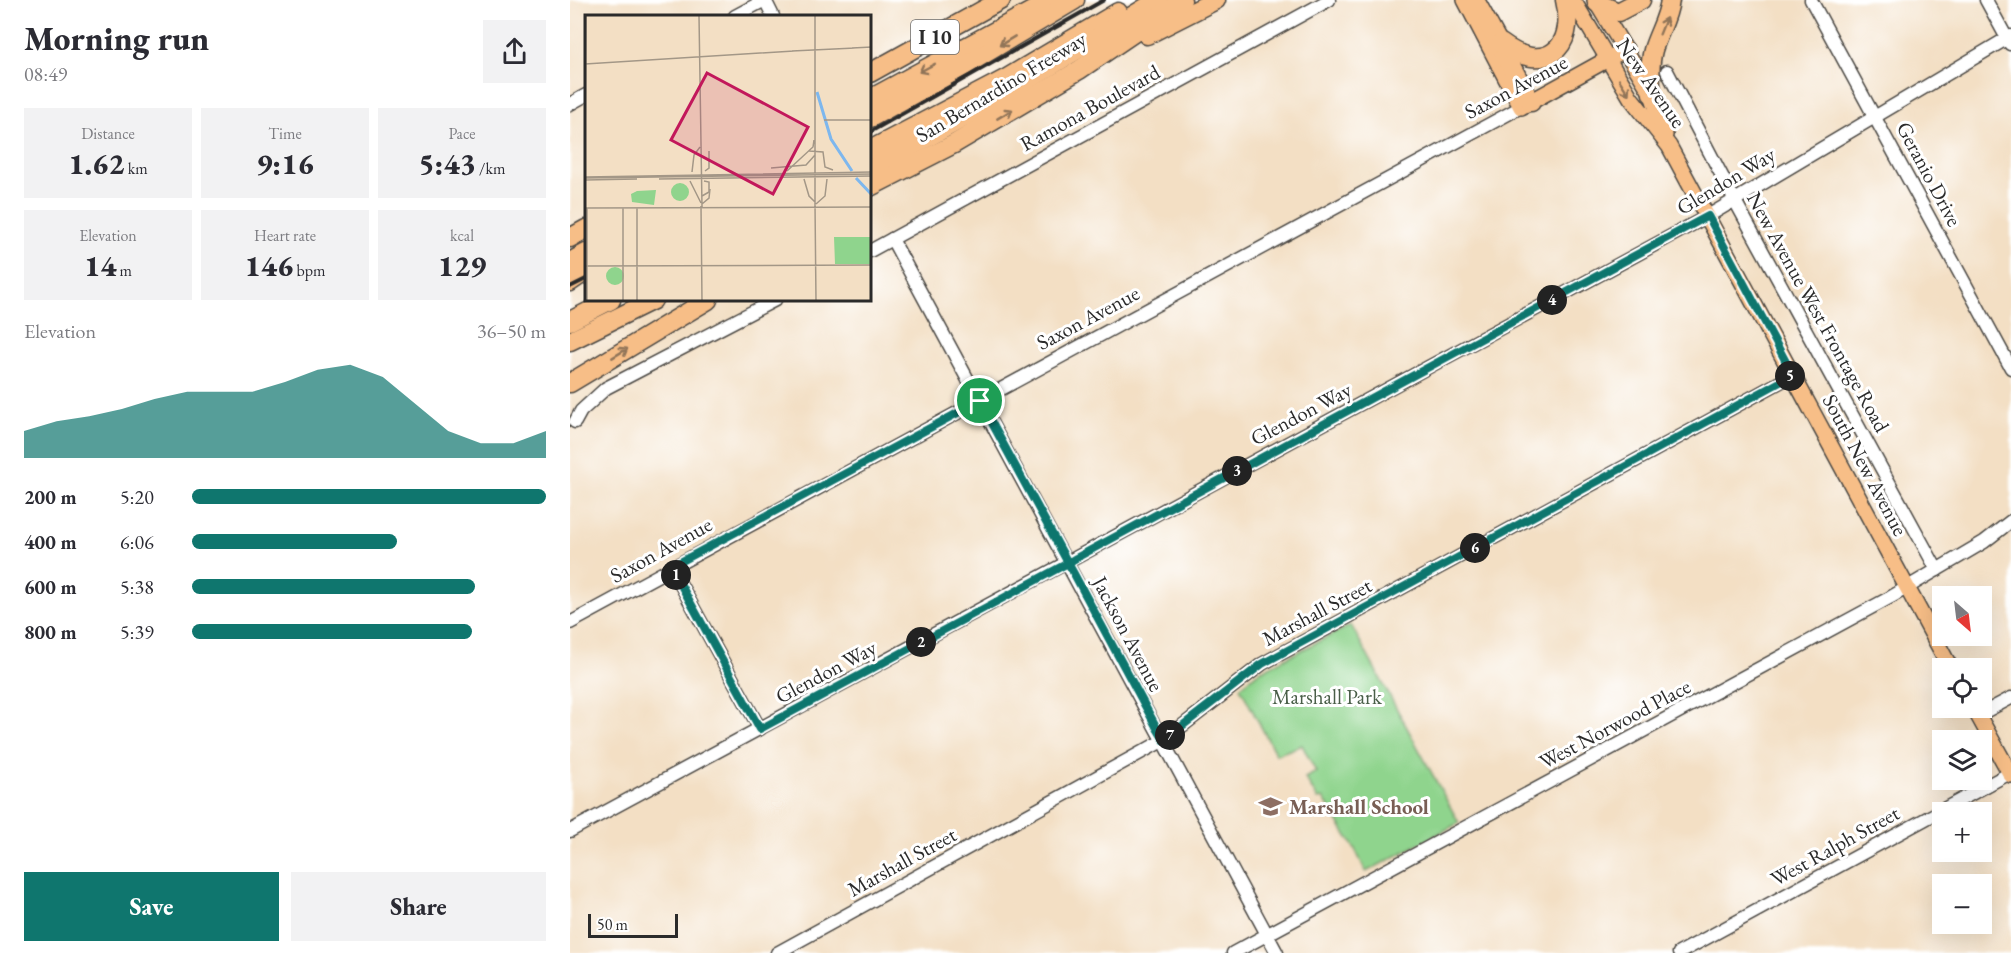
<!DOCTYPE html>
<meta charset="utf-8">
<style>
:root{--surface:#fff;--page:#f2f2f3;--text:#2b2b33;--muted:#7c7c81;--accent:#0f766e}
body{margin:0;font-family:"EB Garamond",serif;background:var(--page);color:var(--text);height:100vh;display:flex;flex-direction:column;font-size:22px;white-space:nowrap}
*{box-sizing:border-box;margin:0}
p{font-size:20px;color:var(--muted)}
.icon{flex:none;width:33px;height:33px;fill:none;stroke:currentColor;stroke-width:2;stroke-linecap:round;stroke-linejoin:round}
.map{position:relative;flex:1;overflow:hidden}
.panel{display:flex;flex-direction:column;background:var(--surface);width:570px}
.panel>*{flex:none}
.needle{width:39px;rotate:152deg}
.tools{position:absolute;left:1362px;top:586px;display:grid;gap:12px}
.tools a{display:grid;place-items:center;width:60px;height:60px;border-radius:0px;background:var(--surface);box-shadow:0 6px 24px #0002;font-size:30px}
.scale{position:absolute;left:18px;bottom:15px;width:90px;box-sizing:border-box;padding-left:6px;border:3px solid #2b2b2b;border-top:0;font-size:16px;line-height:21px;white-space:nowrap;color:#2b2b2b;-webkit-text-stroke:4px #fff;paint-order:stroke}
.pin{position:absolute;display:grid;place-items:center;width:51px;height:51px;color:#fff;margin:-26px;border:3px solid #fff;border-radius:50%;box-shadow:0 2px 6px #0007}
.km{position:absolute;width:30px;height:30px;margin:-15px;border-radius:50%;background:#222;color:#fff;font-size:16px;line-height:30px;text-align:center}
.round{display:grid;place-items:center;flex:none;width:63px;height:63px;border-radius:0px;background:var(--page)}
.overview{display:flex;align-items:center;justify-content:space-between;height:102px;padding:0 24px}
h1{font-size:33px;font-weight:800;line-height:45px}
.stats{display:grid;grid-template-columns:repeat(3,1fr);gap:9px;height:102px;padding:6px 24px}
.stats div{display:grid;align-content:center;border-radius:0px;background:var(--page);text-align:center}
.stats b{font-size:30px;font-weight:800}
.stats small{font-size:16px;font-weight:400}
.stats p{font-size:16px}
.chart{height:168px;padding:12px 24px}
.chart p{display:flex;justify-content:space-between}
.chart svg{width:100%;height:108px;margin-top:6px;fill:var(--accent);opacity:.7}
.primary-button{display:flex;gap:12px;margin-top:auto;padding:12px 24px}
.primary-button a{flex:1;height:69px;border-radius:0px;background:var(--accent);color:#fff;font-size:24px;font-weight:800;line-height:69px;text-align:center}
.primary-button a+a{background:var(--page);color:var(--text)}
ul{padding:0 24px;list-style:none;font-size:20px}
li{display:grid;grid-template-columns:96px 72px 1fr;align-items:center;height:45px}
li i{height:15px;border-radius:8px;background:var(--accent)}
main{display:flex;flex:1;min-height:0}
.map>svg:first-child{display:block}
.green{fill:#8fd48d;stroke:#5d805c;stroke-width:1.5}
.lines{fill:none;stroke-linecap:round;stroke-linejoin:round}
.minor-casing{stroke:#494642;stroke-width:15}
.major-casing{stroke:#494642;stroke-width:18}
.highway-casing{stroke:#494642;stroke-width:21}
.minor{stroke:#fff;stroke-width:12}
.major{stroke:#f7be87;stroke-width:15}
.highway{stroke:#f7be87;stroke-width:18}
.rail{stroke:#2b2b2b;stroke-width:4}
.oneway{stroke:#917459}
.route-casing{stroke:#fff;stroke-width:12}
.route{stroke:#0f766e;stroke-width:8}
.labels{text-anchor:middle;stroke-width:6;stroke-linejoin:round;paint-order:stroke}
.shield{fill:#fff;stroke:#6b6b6b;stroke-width:1.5}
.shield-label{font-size:20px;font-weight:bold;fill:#2b2b2b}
.street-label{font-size:21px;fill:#2b2b2b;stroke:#fff}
.park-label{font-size:21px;fill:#495e48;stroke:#fff}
.education-label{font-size:21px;font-weight:bold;fill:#785e54;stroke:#fff;text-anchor:start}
.inset-river{fill:none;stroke:#7db7ee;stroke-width:3}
.inset-road{fill:none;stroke:#a39787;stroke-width:1.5}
.view{fill:#c2185b;fill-opacity:0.15;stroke:#c2185b;stroke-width:3}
.inset-edge{fill:none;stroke:#2b2b2b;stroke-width:3}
</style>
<main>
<section class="panel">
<div class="overview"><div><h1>Morning run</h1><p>08:49</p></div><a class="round"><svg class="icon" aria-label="share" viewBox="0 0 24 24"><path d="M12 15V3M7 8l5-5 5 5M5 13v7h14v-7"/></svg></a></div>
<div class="stats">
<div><p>Distance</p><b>1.62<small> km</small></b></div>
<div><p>Time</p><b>9:16</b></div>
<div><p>Pace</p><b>5:43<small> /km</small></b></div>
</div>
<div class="stats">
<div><p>Elevation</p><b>14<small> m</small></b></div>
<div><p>Heart rate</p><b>146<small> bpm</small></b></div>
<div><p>kcal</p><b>129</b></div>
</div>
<div class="chart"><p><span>Elevation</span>36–50 m</p>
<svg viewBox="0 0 160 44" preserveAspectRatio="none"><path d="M0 44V33L10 29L20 27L30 24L40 20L50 17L60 17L70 17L80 13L90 8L100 6L110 11L120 22L130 33L140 38L150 38L160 33V44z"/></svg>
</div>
<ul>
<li><b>200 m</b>5:20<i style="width:100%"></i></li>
<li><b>400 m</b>6:06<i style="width:58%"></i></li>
<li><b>600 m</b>5:38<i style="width:80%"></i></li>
<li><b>800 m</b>5:39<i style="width:79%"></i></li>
</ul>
<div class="primary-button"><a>Save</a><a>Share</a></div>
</section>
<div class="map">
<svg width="1441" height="953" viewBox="0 0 1441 953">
<rect width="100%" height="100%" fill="#fff"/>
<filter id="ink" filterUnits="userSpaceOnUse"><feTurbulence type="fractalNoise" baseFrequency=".0167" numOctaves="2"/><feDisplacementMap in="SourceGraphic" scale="12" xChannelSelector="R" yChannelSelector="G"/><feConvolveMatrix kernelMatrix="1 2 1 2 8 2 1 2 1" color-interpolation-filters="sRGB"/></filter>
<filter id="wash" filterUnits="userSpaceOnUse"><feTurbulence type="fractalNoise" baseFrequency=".008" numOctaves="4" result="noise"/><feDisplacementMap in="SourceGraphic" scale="24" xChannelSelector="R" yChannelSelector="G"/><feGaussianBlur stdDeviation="1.35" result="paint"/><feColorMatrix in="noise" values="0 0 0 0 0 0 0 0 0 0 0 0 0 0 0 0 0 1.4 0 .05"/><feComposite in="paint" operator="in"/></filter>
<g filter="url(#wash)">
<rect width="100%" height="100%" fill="#f3dfc4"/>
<!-- green -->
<path class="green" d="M781,625L889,823L796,872L785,849L753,798L748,799L735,778L746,772L732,745L706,755L670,687L690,671Z"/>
</g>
<g filter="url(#ink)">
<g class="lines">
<defs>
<g id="minor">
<path d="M195,0L203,16"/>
<path d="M1241,0L1441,368"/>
<path d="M1416,0L1440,44"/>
<path d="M165,16L195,0"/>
<path d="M1097,71L1164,199L1367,570"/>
<path d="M0,104L16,95"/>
<path d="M322,239L707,953"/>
<path d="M300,251L759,0"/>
<path d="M5,422L11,411L36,388L205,300"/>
<path d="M101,567L190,729"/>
<path d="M0,623L951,107"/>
<path d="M1409,715L1441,698"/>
<path d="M0,831L1138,216L1441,36"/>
<path d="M207,953L594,740L692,664L1223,375"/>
<path d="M663,953L1321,597L1414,542L1441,521"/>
<path d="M1109,953L1440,773"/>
</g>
<g id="major">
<path d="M895,0L951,107L1056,49"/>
<path d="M1003,0L1061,98L1099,146L1381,669"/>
<path d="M1025,0L1082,94L1095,135"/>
<path d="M1404,708L1441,775"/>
</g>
<g id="highway">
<path d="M905,0L961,102"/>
<path d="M1027,3L1048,12L1071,0"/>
<path d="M577,35L646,0"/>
<path d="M931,43C973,75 1007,50 995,0"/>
<path d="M300,73L431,0"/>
<path d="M1082,94C1080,79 1079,65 1083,50C1088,33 1098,18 1100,0"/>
<path d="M300,99L482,0"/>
<path d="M300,118L396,65L505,0"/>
<path d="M300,150L437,78L548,12"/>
<path d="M300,169L421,103L588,0"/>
<path d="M300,187L384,144L509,70L612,0"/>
<path d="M0,238L16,229"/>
<path d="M0,262L16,253"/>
<path d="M0,282L16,271"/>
<path d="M0,321L41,300"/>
<path d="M0,341L83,300"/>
<path d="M0,383L138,300"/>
</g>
</defs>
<!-- minor casing -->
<use href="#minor" class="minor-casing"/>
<!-- major casing -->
<use href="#major" class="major-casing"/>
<!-- highway casing -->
<use href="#highway" class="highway-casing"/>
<!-- minor -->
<use href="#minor" class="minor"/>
<!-- major -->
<use href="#major" class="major"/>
<!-- highway -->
<use href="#highway" class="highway"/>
<!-- rail -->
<g class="rail">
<path d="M300,132L534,0"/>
<path d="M0,287L16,279"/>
</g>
</g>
<!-- one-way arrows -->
<defs><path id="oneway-shaft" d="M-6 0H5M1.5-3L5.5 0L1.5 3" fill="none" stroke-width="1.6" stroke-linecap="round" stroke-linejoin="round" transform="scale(1.5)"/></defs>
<g class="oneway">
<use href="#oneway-shaft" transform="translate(1093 26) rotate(-68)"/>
<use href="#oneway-shaft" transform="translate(437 41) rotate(149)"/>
<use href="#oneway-shaft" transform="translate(357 68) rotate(152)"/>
<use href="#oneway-shaft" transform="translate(1054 87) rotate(57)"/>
<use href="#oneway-shaft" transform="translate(435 114) rotate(-31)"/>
<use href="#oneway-shaft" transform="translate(50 353) rotate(-31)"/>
</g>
</g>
<g class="lines" filter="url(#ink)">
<defs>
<path id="route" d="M410,401L101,567L190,729L255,694L498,563L506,558L1086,244L1138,216L1223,375L692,664L594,740L588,730L503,572L498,563L410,401"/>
</defs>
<!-- route casing -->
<use href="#route" class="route-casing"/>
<!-- route -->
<use href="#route" class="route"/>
</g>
<!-- icons -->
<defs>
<symbol id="school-bare" viewBox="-9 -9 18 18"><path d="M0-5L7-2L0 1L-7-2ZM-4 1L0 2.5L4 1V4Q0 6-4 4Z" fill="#8d6e63" stroke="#fff" stroke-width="2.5" paint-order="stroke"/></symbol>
</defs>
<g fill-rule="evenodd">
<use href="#school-bare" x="684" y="790" width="33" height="33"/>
</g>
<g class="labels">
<!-- shield labels -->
<rect class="shield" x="341" y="20" width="48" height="34" rx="4.5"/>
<g class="shield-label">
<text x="365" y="44">I 10</text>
</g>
<!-- street labels -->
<g class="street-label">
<text transform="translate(1081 83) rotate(55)" y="7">New Avenue</text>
<text transform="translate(431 87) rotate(-31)" y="7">San Bernardino Freeway</text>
<text transform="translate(946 87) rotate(-28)" y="7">Saxon Avenue</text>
<text transform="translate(520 108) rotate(-29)" y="7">Ramona Boulevard</text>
<text transform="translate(1359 174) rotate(62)" y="7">Geranio Drive</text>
<text transform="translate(1156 181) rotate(-31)" y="7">Glendon Way</text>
<text transform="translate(1248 312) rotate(61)" y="7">New Avenue West Frontage Road</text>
<text transform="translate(518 318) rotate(-28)" y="7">Saxon Avenue</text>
<text transform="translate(731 414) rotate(-28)" y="7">Glendon Way</text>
<text transform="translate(1295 465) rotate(62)" y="7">South New Avenue</text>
<text transform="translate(91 550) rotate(-29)" y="7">Saxon Avenue</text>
<text transform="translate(747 612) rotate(-28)" y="7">Marshall Street</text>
<text transform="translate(558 634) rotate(62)" y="7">Jackson Avenue</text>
<text transform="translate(256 672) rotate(-28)" y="7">Glendon Way</text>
<text transform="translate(1045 724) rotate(-28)" y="7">West Norwood Place</text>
<text transform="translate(1265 846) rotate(-29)" y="7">West Ralph Street</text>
<text transform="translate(332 862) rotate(-29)" y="7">Marshall Street</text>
</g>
<!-- park labels -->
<g class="park-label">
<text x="757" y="704">Marshall Park</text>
</g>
<!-- education labels -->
<g class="education-label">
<text x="719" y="814">Marshall School</text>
</g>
</g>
<!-- overview -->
<g transform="translate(15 15)">
<rect width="286" height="286" fill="#f3dfc4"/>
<path d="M86 177a9 9 0 1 1 18 0a9 9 0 1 1-18 0ZM71,175L69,190L47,187L46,179L52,176ZM249,222H286V249H250ZM21 261a9 9 0 1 1 18 0a9 9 0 1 1-18 0Z" fill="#8fd48d"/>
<path class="inset-river" d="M232,77L246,124L267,156M271,163L287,180"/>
<path class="inset-road" d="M114,1L117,192M230,1V192M267,33L287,32M207,36L270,33M0,49L209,36M239,105H287M224,136L238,137L240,152L248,155M0,141L1,1M186,153L221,150L230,140M120,156L124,153V136M202,156L228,132L229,125M107,157L109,140L115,132M0,162L287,157M0,163L287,159M74,164L287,161M219,164L224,181L230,187M0,165L52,164M105,166L116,188M117,181L124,177V167L119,166M117,189L124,183L125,174M230,189L231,286M231,189L240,181L242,164M116,191L117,286M0,193L287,192M2,193V286M38,193V286M52,193V286M0,251L287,250"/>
<path class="view" d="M122,58L223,112L188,179L86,125Z"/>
<rect width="286" height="286" class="inset-edge"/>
</g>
</svg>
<div class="tools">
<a><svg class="needle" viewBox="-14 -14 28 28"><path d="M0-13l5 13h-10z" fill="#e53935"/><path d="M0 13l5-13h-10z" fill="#7c7c81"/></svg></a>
<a><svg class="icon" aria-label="locate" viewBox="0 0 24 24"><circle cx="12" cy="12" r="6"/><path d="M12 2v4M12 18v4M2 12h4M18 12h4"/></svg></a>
<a><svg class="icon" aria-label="layers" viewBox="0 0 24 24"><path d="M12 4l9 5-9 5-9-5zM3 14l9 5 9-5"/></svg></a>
<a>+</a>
<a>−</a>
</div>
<div class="scale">50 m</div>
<div class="pin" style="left:410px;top:401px;background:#1e9e55"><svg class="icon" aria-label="arrive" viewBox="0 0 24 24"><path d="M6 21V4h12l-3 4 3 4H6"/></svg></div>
<b class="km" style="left:106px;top:575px">1</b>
<b class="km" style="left:351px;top:642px">2</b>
<b class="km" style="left:667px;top:471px">3</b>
<b class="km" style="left:982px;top:300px">4</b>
<b class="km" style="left:1220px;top:376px">5</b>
<b class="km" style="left:905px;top:548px">6</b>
<b class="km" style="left:600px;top:735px">7</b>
</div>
</main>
